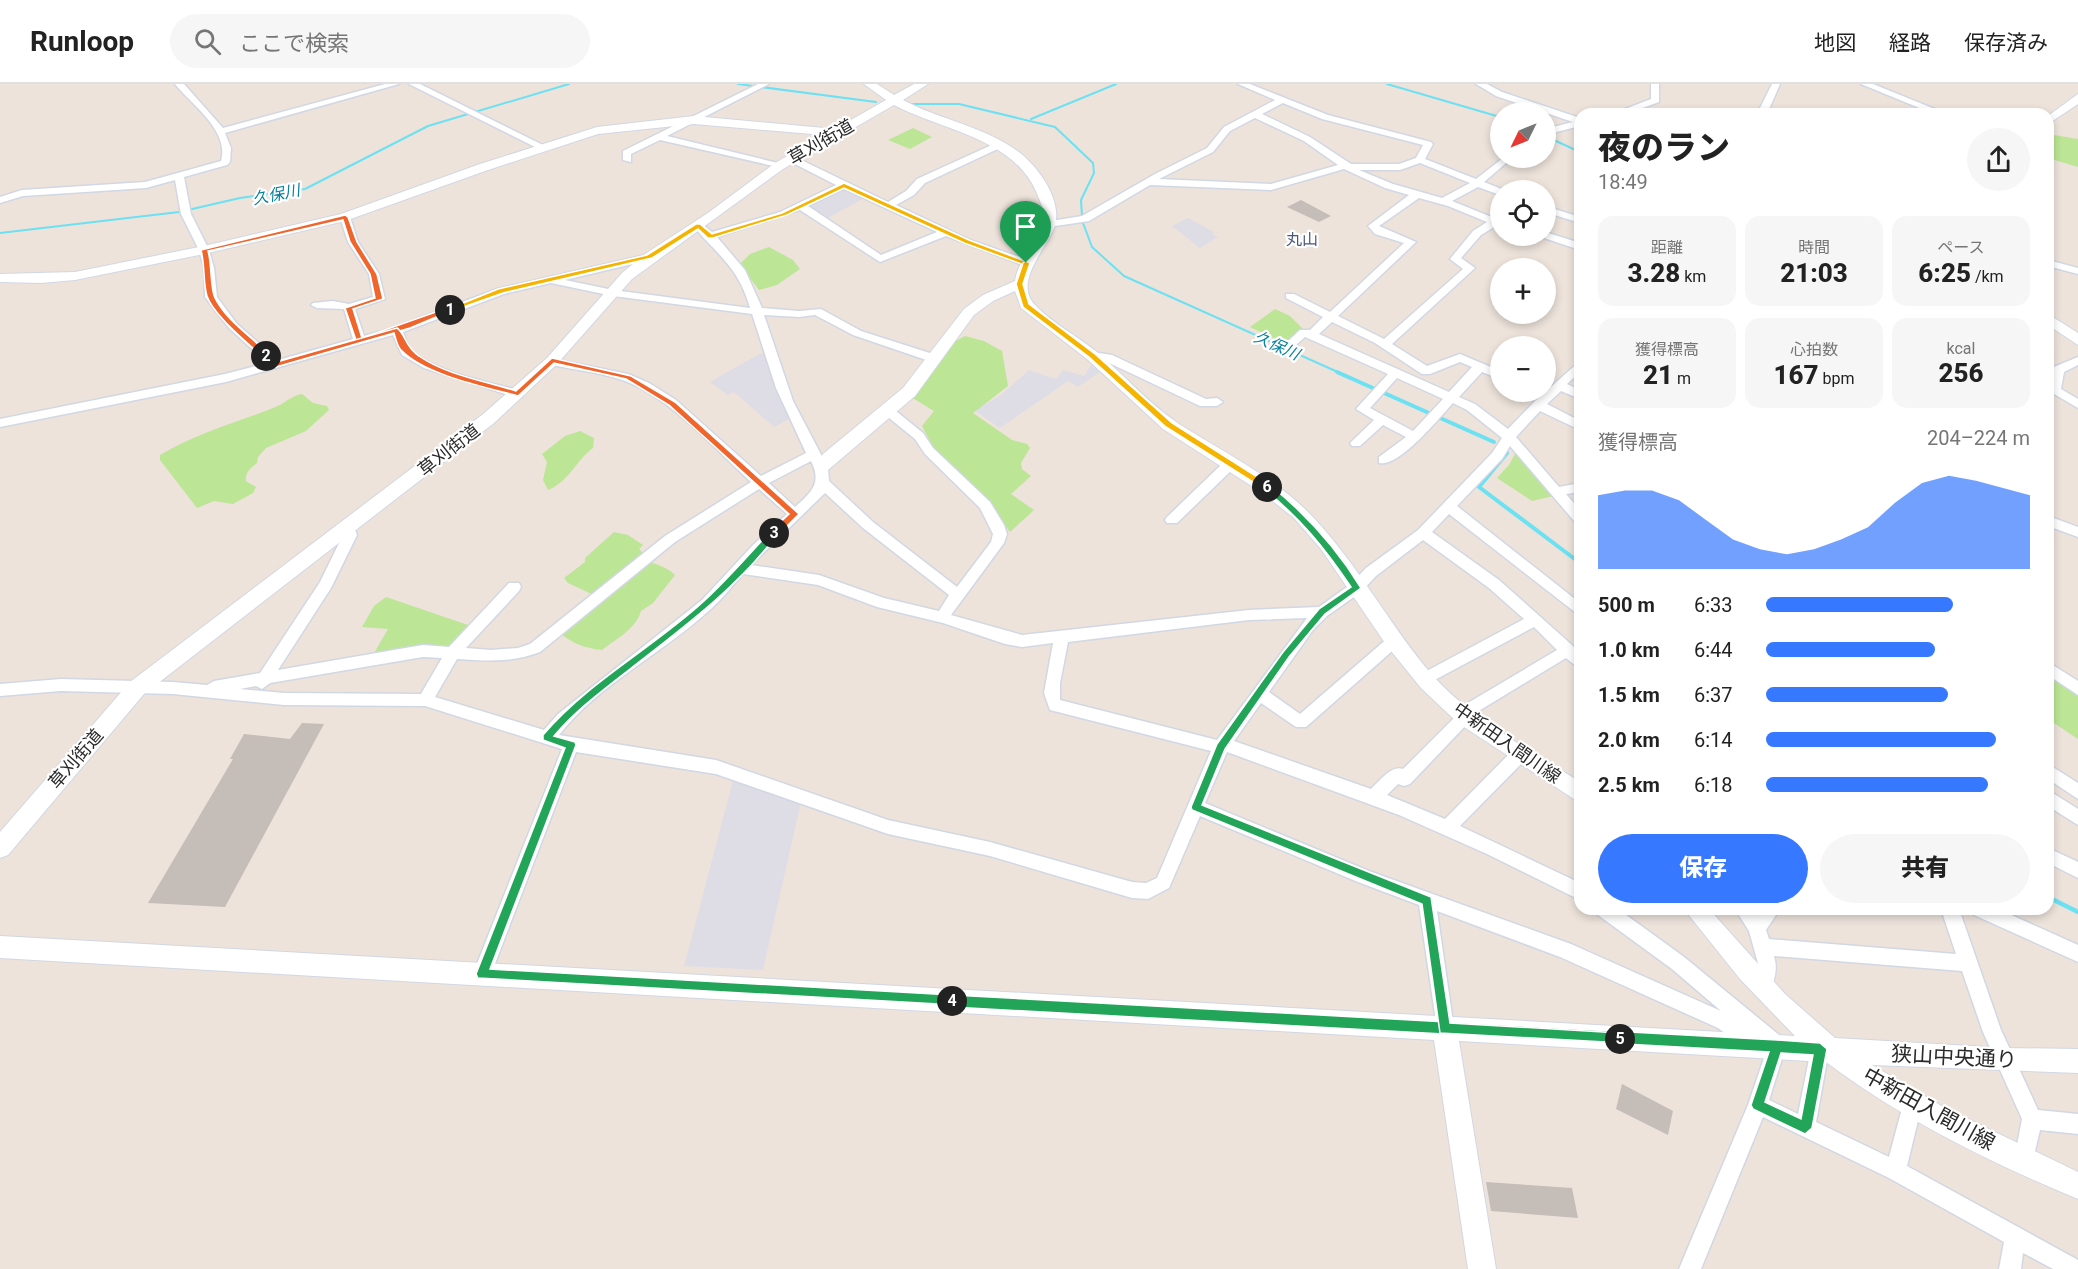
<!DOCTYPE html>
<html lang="ja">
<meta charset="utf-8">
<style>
:root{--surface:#fff;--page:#f6f6f6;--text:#222;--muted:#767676;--line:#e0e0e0;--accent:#3678ff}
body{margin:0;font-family:Roboto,"Noto Sans JP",sans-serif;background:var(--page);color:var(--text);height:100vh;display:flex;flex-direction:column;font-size:22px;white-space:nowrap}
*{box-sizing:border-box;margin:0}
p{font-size:20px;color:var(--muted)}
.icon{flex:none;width:33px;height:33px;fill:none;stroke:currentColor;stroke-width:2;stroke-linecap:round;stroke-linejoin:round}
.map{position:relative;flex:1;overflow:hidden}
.details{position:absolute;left:1574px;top:24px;width:480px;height:807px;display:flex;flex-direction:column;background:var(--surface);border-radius:18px;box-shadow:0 3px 9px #0003}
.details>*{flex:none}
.needle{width:39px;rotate:227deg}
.fabs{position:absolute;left:1490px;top:18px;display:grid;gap:12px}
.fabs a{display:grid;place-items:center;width:66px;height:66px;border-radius:50%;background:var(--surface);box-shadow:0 3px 9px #0003;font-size:30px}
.pin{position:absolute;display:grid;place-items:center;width:51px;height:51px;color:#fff;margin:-62px -26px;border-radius:50% 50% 50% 0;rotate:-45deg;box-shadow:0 0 6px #0007}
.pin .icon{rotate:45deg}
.km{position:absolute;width:30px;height:30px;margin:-15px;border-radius:50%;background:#222;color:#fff;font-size:16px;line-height:30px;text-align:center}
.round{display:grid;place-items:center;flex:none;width:63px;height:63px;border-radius:32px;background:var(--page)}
.overview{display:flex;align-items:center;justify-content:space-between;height:102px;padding:0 24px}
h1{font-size:33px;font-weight:800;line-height:45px}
.stats{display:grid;grid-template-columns:repeat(3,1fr);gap:9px;height:102px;padding:6px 24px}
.stats div{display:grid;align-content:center;border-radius:15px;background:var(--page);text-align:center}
.stats b{font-size:26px;font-weight:800}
.stats small{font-size:16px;font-weight:400}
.stats p{font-size:16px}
.chart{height:168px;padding:12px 24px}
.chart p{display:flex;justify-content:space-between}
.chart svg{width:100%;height:108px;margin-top:6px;fill:var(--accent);opacity:.7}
.action{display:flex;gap:12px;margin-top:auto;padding:12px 24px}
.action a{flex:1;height:69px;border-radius:36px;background:var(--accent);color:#fff;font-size:24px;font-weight:800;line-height:69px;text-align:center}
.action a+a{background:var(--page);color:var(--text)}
ul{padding:0 24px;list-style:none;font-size:20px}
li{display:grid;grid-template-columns:96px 72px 1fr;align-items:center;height:45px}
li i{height:15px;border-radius:8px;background:var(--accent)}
header{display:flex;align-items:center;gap:36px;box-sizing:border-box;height:84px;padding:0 30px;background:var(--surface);border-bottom:2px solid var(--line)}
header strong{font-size:28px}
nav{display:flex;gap:33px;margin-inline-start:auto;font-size:21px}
.search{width:420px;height:54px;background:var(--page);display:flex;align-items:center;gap:15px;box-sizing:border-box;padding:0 21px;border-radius:33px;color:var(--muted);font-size:22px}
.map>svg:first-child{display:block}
.industrial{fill:#dedce5}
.green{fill:#bce596}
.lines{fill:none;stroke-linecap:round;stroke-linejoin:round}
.stream-far2{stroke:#6be1f2;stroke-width:2}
.stream-far1{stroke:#6be1f2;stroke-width:4}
.stream{stroke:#6be1f2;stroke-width:4.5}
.building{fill:#c5bdb8}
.street-casing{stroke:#d1d7e3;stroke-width:3}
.secondary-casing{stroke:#d1d7e3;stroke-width:2}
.street{fill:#fff;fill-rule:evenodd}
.secondary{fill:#fff;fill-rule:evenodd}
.split-1{fill:#f5b400;stroke:#fff;stroke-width:1.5}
.split-2{fill:#f0652b;stroke:#fff;stroke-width:1.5}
.split-3{fill:#f0652b;stroke:#fff;stroke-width:1.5}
.split-4{fill:#22a559;stroke:#fff;stroke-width:1.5}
.split-5{fill:#22a559;stroke:#fff;stroke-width:1.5;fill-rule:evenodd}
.split-6{fill:#22a559;stroke:#fff;stroke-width:1.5}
.split-7{fill:#f5b400;stroke:#fff;stroke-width:1.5}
.labels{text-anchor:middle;stroke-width:4.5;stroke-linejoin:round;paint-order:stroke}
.far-water-label{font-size:16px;font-style:italic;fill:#09819f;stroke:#fff}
.far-neighbourhood-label{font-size:16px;fill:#49597c;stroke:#fff}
.street-label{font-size:18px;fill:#2a2a2a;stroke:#fff}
.near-street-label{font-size:21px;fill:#2a2a2a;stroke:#fff}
</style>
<header>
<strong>Runloop</strong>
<div class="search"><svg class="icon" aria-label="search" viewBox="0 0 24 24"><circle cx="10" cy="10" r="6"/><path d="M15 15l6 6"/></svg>ここで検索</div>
<nav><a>地図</a><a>経路</a><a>保存済み</a></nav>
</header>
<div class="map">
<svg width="2078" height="1185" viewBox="0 0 2078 1185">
<rect width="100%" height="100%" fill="#ede3db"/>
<!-- industrial -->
<g class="industrial">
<path d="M841,104L864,114L826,135L805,122Z"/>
<path d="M1188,134L1214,148L1212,150L1218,153L1200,164L1172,142Z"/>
<path d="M761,269H764L791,334L774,343L734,308L728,311L710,298Z"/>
<path d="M1091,281L1100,288L1078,303L1068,297L1000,344L974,326L1000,312L1029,286L1056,295L1063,286L1084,292Z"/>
<path d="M734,693L801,718L763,886L684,882Z"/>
</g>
<!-- green -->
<g class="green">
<path d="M913,44L932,53L910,65L888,56Z"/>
<path d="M2048,50L2078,55V83L2048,74Z"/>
<path d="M769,163L793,176L800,185L777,201L759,206L742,184L741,179L750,170Z"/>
<path d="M1275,225L1290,232L1303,245L1286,260L1250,243Z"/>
<path d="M965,252L984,257L1002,267L1008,302L973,329L1012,356L1027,360L1030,364L1021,379L1022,385L1031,392L1011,410L1034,426L1010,448L988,419L936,369L922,342L934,327L911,313L952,259Z"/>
<path d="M302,310L313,319L327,322L329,326L306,347L266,364L258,373L257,379C251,384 245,388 246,397L256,403L253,409L233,420L214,417L197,424L160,376V371C196,349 235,339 273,324C285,320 290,312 302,310Z"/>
<path d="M580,347L594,354L593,364C577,375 569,398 548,406L543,396L547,378L542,370L565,352Z"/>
<path d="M1516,368L1553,412L1532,417L1497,394L1509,381Z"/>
<path d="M614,448L628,451L643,461L639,465C642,467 642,470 644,473C649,480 666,481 675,491L653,519L641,527C636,545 616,555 602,566C585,564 573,560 560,549L600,514L568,499L564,494L585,478V474Z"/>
<path d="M386,513L471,542L453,564L373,571L388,545L362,543L374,522Z"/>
<path d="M2048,587L2078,608V655L2048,635Z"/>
</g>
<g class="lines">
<!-- stream-far2 -->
<g class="stream-far2">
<path d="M738,0L876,18"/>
<path d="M1387,0L1500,33"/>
<path d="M913,20H959L1055,43L1093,79L1094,89L1081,116L1082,132"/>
<path d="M1031,35L1116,0"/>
<path d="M1545,52L1580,68"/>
<path d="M1083,139L1092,163L1124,192L1340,289"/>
<path d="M0,149L179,128L240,114L305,105L428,42L569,0"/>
<path d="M2048,182L2078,190"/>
</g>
<!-- stream-far1 -->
<g class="stream-far1">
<path d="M1337,288L1494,358"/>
<path d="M1507,369L1479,403L1580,479"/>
</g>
<!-- stream -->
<path class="stream" d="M2048,813L2078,828"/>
</g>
<!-- building -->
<g class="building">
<path d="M1301,116L1331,132L1319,138L1287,123Z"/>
<path d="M302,639L324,640L225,823L148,819L233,675H230L244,650L290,655Z"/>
<path d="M1622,1000L1673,1027L1668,1051L1616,1025Z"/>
<path d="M1486,1098L1572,1104L1578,1134L1491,1127Z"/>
</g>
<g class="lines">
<defs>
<g id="street">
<path d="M175,0H184L223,44L385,0H399L225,49L231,64L230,78L227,81L184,93L191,130L209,166L214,184L217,213L237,240L278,276L353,255L344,225L317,224L311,221L313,219L333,217L349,220L373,213L369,190L348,158L340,133L341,131L350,133L358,158L379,190L385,215L355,225L364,252L393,244L497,205L650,170L655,173L654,175L565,196L613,206L750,224C739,184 718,171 693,142L702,140L712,148L780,128L836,101L789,77V73H795L888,118L906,107L917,95L996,59H1002V63L925,99L914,111L896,121L970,156L1031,177V181H1023L946,152L880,178L800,126L717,153L745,186L762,224L799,227L821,225L861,247L939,272L941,275L935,279L853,251L815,231L799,233L764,231L793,317L828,384L829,397L873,438L957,503L991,458L993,450L980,424L925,370L915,355L883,329V323H891L923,349L933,364L990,418L1004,441L1007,450L1004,459L951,531L1022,551L1249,526L1319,523L1351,500L1366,484L1418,446L1492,369L1502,354L1467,326L1453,319C1440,333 1399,384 1379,379V373L1406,353L1383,341L1360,362H1352L1350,359L1374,336L1356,325L1388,290L1305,253L1294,263H1286L1284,261L1300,246H1310L1323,233L1286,214V210H1294L1330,228L1404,159L1375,150L1368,142L1409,111L1385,104L1344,85L1271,106L1150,101L1089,137L1049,143L1044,140L1045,138L1082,132L1155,90L1207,64L1224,43L1275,16L1238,0H1250L1328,31L1431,58L1433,60L1425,75L1476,95L1503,74H1512L1484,98L1504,106H1500V111L1478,103L1452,117L1494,134L1500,131L1499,140L1481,151L1461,174L1475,184L1392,260L1427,282L1460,270L1500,287V295L1482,288L1459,313L1475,320L1508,345L1534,318L1580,277V288L1567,300L1580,306V315L1561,307L1547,320L1580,337V346L1540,327L1516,353L1559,403L1580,399V408L1566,410L1580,426V440L1575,438L1510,362L1502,375L1457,422L1580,519V532L1449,430L1432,448L1499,496L1573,562L1580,569V585L1566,574L1472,631L1470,637L1410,700L1404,702L1398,700L1387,711L1445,735L1513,666L1519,664L1525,666L1527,671L1525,676L1460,742L1580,799V816L1487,770L1399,731L1227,668L1205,719L1369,787L1571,860L1721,927L1672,885L1598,831L1595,825H1618L1684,873L1784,955L1786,962L1769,1016L1798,1030L1811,965L1813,958L1820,956L1827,958L1829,965L1816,1038L1889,1073L1905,1013L1912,1010L1919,1013L1922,1020L1907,1082L2078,1176V1185H2053L2023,1169L2021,1185H1999L2004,1158L1889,1094L1763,1033L1701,1185H1679L1748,1021L1767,965L1764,963L1762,969L1755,971L1718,944L1560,873L1437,827L1454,945L1452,951L1445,954L1438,951L1419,821L1358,798L1200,732L1169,804L1148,815L1132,814L990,772L888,750L716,690L576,668L491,890L488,896L482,899L476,896L473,890L562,665L425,622L284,621L173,610L61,607L0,612V600L61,595L173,598L207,601L214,597L260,589L320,498L343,451L341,444L348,439L353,441L357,451L331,504L278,586L423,561L449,563L509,499H519L521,503L519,507L466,564L491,566L518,564L530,560L665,452L751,398C715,365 671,314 625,297C601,288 573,286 548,280V274L628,290L649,299L676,316L761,392L806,369L776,304L752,230L613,212L551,199L504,210L403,248C405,253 406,260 410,265C427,286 495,300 522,307V313L518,314L424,284L402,271L393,251L226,298L0,343V335L225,290L267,279L229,244L205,213L204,184L199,166L181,130L175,96L146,104L23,112L0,119V113L22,106L145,98L221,77C230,47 191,20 175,0ZM1283,19L1322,35L1423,61L1416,74L1399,80H1351L1310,53L1262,30ZM1255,34L1304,57L1338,81L1271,100L1159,95L1213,68L1230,47ZM1420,79L1470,99L1442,114L1393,100L1359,86H1400ZM844,105L937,148L881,171L808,122ZM1419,114L1448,122L1487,138L1473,147L1450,175L1463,185L1384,255L1338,232L1416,158L1379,142ZM1332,238L1375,259L1422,290H1430L1460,278L1472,283L1449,308L1319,250ZM1397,294L1443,315L1413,347L1370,324ZM811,377C822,399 812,408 795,423L769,399ZM759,405L787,430L753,461L702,516L558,630L544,646L435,613L457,575C486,577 512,579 540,568L675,458ZM825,409L863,444L949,511L939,527L884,514L819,491L751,481ZM1423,456L1489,504L1524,535L1419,591L1416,595L1419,599H1429L1534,543L1557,566L1456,626L1453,630L1455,633L1403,685C1391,681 1380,697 1371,705L1234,657L1261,619L1296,643H1306L1399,561L1401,557L1399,553H1389L1300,630L1269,608L1313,546L1327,532L1361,508L1376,492ZM743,490L818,501L877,523L943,539L1005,560L1022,563L1053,559L1044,609L1050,626L1211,667L1157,794L1146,799L1132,798L990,758L888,736L716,676L559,651C599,600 665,568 712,524C723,514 733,501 743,490ZM1307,534L1217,656L1060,616V599L1068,558L1249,536ZM423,573L442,574L421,610L284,609L240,605L256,602L262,605L270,599Z"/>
<path d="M409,0H420L547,63L539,65Z"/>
<path d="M758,0H769L667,52L782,80V84L660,56L631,70V78L623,76V67Z"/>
<path d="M1476,0H1487L1502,8L1580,34V42L1545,51V45L1573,38L1496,12Z"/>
<path d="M1651,0H1659V18L1626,30H1612L1651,15Z"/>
<path d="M1772,0H1780L1767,30H1757Z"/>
<path d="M1861,0H1873L1947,30H1934Z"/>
<path d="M1545,122L1580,133V139L1545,128Z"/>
<path d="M1545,148L1580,159V166L1541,153L1540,152H1545Z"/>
<path d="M2048,176L2078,184V190L2048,182Z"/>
<path d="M1092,268L1112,271L1206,315L1217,314L1223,318L1217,322H1200L1105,277L1088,275V269Z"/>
<path d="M2078,273V281L2064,288L2061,305L2078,315V324L2049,307L2054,283Z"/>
<path d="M1230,376L1235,377L1236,380L1235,383L1177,439H1167L1165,436L1167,433L1225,377Z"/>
<path d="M2048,432L2078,443V453L2048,442Z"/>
<path d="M2048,578L2078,597V611L2048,591Z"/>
<path d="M2048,680L2078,699V715L2048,695Z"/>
<path d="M2048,706L2078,725V741L2048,722Z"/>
<path d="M2048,764L2078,778V794L2048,779Z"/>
<path d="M1735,825H1754L1757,830L1761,825H1780L1766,846L1769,855L1956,870L1941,825H1959L2001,946L2038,1026L2078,1030V1050L2040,1046L2031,1084L2024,1087L2017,1084L2014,1077L2022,1035L1983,948L1962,887L1774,872C1778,885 1775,896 1769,908L1763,911L1757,908L1754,902L1759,883L1749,847Z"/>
<path d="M1971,825H1998L2078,861V878L1974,831Z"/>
</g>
<g id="secondary">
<path d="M864,0H877L894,11L914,0H928L903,16C940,36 987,43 1020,69C1039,84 1062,116 1055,141C1049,163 1012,197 1035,221C1052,239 1077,252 1097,268C1124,291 1149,320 1179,340C1221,367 1271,391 1307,427C1356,476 1388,540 1433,592C1473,636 1530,666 1580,698V719L1458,639L1421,604L1387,562L1321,465L1294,434L1261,408L1163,345L1087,275L1021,224L1015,207L993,217L974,231L915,312L828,386H816L814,382L823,370L903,304L964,225L983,211L1015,197C1018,175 1038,160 1043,139C1045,129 1042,121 1038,112C1016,54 943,47 894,21L783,85L632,195L557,280L494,339L144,610L8,771L0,774V748L130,598L482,331L547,274L622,189L645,170L708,129L775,79L824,51L694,40L598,50L488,86L345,137L204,170L75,196L41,199L0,198V190L75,188L204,162L341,130L480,80L597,43L694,32L835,45L886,16Z"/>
<path d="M2078,10V20L2048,40V32Z"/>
<path d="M2048,230L2078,249V261L2048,241Z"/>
<path d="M1684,825H1709L1785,910L1835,954L2005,964L2078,965V989L1872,981L1945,1024L2078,1088V1115C1991,1079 1902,1035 1826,978L1459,957L1496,1185H1468L1434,956L0,874V852L1795,952L1740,895Z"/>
</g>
</defs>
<!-- street casing -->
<use href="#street" class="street-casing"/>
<!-- secondary casing -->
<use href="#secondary" class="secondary-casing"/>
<!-- street -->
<use href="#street" class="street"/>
<!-- secondary -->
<use href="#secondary" class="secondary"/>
</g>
<!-- split-1 -->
<path class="split-1" d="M844,99L969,156L1030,179L1024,181L964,159L844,104L787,131L713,154H708L698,145L652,174L503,209L452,227L446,226L498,205L647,171L696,140H700L712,150L782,129Z"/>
<!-- split-2 -->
<path class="split-2" d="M345,131L348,133L357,158L377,190L383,215L353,225L362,254L447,224L453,226L410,244L357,259L345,224L375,214L370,190L350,158L343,136L208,167C212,180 210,204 215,214C227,238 253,253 270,272L264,274C249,260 213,231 207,212C203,199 205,181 201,166Z"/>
<!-- split-3 -->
<path class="split-3" d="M397,244C405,249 405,263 419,272C446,291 485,297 516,307L552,274L631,292L675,318L799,430L777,452H771V447L789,430L669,321L626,295L554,279L518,312C485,303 425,291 401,266C397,262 396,255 394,249L276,283L263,272L269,270L277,278Z"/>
<!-- split-4 -->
<path class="split-4" d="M771,447L778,449C740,502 681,545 630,585C603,606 576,626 554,652L575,658L576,661L490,885L952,911L958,917L956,921L478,894L476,890L565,664L543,656V651C589,597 653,564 704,517C728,495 749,470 771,447Z"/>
<!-- split-5 -->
<path class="split-5" d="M952,911L1777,956L1820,959L1827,965L1812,1044L1805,1050L1753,1025L1751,1021L1769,968L952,923L946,917ZM1781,969L1813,971L1801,1035L1765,1018Z"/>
<!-- split-6 -->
<path class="split-6" d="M1264,401H1270C1307,431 1336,463 1361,504L1325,530L1289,573L1225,665L1202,721L1431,813L1450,939L1620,949L1626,955L1624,959L1440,949L1422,820L1192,726L1191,723L1217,660L1283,568L1319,525L1351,503C1324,463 1301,435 1264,405Z"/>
<!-- split-7 -->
<path class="split-7" d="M1026,177L1030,179L1023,200L1029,220L1095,270L1172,339L1270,401V405H1264L1166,343L1089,273L1023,223L1016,200L1023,179Z"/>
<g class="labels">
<!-- far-water labels -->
<g class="far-water-label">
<text transform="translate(276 110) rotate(-11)" y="6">久保川</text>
<text transform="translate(1277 261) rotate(24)" y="6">久保川</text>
</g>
<!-- far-neighbourhood labels -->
<g class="far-neighbourhood-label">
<text x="1302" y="161">丸山</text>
</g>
<!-- street labels -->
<g class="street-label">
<text transform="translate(821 58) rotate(-30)" y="6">草刈街道</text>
<text transform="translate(449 366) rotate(-38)" y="6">草刈街道</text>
<text transform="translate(1507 659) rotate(35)" y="6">中新田入間川線</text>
<text transform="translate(76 675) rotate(-49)" y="6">草刈街道</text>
</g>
<!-- near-street labels -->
<g class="near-street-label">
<text transform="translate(1954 973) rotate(3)" y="7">狭山中央通り</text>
<text transform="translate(1929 1025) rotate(29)" y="7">中新田入間川線</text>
</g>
</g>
</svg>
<div class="fabs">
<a><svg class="needle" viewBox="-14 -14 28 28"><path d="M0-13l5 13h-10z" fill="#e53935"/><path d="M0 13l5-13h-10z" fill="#767676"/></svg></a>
<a><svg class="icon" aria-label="locate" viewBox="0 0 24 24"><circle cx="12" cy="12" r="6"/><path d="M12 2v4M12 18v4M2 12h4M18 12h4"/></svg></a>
<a>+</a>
<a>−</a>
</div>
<div class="pin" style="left:1026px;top:179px;background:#1e9e55"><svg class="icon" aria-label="arrive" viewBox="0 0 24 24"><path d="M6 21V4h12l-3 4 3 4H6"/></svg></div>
<b class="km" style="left:450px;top:226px">1</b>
<b class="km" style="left:266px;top:272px">2</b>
<b class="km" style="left:774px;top:449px">3</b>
<b class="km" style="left:952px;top:917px">4</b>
<b class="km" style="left:1620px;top:955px">5</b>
<b class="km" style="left:1267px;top:403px">6</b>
<section class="details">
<div class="overview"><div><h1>夜のラン</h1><p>18:49</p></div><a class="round"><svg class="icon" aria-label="share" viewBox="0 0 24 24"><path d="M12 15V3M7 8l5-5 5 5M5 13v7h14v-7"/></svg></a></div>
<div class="stats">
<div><p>距離</p><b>3.28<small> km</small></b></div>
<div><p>時間</p><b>21:03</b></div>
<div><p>ペース</p><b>6:25<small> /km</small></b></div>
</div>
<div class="stats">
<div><p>獲得標高</p><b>21<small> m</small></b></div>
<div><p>心拍数</p><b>167<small> bpm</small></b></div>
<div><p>kcal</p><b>256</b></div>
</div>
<div class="chart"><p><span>獲得標高</span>204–224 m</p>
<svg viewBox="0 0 160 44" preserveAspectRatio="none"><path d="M0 44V14L10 12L20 12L30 16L40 24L50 32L60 36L70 38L80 36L90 32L100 27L110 17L120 9L130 6L140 8L150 11L160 14V44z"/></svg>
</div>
<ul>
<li><b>500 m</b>6:33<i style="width:71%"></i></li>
<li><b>1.0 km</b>6:44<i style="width:64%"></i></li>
<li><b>1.5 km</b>6:37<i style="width:69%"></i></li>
<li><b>2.0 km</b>6:14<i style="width:87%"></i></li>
<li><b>2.5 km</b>6:18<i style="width:84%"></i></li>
</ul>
<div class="action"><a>保存</a><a>共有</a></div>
</section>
</div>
